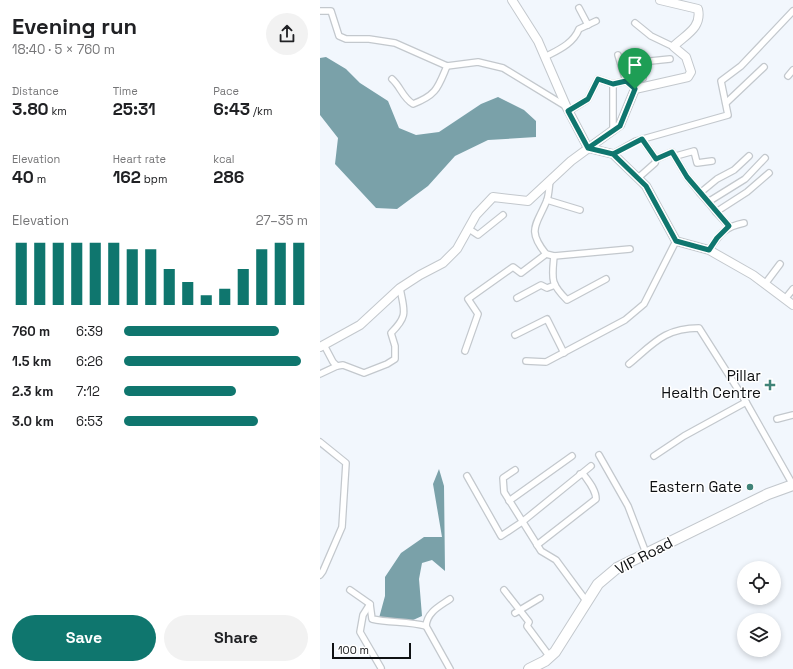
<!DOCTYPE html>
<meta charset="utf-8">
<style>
:root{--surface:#fff;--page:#f2f2f2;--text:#202124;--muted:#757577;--accent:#0f766e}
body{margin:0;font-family:"Space Grotesk",sans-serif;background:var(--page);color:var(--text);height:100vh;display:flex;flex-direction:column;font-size:15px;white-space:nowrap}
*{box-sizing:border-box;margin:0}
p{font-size:13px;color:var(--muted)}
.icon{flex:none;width:22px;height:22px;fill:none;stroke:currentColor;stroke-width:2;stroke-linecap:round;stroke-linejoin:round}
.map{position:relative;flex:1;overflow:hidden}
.drawer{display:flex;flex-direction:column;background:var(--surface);width:320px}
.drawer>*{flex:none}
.buttons{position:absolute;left:417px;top:561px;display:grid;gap:8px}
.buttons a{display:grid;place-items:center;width:44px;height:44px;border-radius:50%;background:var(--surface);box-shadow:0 2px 6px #0003;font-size:20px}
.scale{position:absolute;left:12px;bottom:10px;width:79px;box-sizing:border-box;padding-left:4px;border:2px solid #0f1113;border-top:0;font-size:11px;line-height:14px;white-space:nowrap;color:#0f1113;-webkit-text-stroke:3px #fff;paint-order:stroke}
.pin{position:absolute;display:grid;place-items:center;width:34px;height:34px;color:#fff;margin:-41px -17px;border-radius:50% 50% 50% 0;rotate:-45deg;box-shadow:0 0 4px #0007}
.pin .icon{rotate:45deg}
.round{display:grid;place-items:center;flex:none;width:42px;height:42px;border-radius:21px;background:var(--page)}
.overview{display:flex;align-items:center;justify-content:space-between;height:68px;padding:0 12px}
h1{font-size:22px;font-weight:700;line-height:30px}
.figures{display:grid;grid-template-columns:repeat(3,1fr);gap:6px;height:68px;padding:4px 12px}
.figures div{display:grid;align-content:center}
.figures b{font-size:17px;font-weight:700}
.figures small{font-size:11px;font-weight:400}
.figures p{font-size:11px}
.chart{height:112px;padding:8px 12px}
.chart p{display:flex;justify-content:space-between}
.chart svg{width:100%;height:72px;margin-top:4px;stroke:var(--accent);stroke-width:6}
.cta{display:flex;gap:8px;margin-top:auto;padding:8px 12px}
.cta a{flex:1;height:46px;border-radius:24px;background:var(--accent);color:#fff;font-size:16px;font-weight:700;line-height:46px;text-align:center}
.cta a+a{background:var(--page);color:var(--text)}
ul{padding:0 12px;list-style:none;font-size:13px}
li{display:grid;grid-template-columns:64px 48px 1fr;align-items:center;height:30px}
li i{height:10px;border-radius:5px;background:var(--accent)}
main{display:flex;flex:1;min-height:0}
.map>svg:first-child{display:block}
.water{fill:#7aa1a9}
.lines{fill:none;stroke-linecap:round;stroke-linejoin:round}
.street-casing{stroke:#c3c8cd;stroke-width:8}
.secondary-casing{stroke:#c3c8cd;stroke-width:10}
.highway-casing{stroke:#c3c8cd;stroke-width:12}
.street{stroke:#fff;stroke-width:5.5}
.secondary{stroke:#fff;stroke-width:8}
.highway{stroke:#fff;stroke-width:10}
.route-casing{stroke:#fff;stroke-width:8}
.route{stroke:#0f766e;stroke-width:5}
.poi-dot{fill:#3f8378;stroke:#fff;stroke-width:1.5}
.labels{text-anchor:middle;stroke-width:3;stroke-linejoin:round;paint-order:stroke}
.poi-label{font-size:15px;fill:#0f1113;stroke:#fff;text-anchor:end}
.street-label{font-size:15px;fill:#0f1113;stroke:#fff}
</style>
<main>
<section class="drawer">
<div class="overview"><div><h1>Evening run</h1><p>18:40 · 5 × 760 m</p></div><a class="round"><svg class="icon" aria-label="share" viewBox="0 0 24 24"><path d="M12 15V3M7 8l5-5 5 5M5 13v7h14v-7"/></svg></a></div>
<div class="figures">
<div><p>Distance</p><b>3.80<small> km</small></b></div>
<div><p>Time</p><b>25:31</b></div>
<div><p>Pace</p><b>6:43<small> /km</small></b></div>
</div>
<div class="figures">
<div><p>Elevation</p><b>40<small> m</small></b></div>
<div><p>Heart rate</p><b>162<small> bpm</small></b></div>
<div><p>kcal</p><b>286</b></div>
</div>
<div class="chart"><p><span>Elevation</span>27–35 m</p>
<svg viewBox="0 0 160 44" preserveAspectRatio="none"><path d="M5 44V6M15 44V6M25 44V6M35 44V6M45 44V6M55 44V6M65 44V10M75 44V10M85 44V22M95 44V30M105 44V38M115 44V34M125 44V22M135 44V10M145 44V6M155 44V6"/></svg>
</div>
<ul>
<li><b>760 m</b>6:39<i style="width:84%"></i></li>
<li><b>1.5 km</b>6:26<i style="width:96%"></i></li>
<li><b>2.3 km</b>7:12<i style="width:61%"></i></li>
<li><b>3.0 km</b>6:53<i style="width:73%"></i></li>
</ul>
<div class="cta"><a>Save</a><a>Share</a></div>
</section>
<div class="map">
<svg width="473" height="669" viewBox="0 0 473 669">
<rect width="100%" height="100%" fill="#f2f7fd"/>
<!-- water -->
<g class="water">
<path d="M6,57L26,69L40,83L68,101L79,128L96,135L119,132L161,104L178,97L204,110L216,121V137L168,140L135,156L108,186L77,209L56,208L15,164L18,138L0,115V58Z"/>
<path d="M119,469L124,486L125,571L112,560L102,563L99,579L102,616L82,625L59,618L65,596V577L81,553L104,537H122L113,484Z"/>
</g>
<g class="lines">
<defs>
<g id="street">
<path d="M259,8L268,25"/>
<path d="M0,11H11L19,36L26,39H49L75,43L127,66L158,62L183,68L247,107"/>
<path d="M315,23L331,36L354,47"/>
<path d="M298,55L306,81"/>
<path d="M225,57C238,50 253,44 259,29L276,21"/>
<path d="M323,62V78"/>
<path d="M301,64L350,59"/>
<path d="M468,76L473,70"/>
<path d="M72,79C81,87 82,97 93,104C117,95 118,87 127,66"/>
<path d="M406,103L444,67"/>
<path d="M249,111L268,99L278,79L293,84"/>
<path d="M293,131V84L306,81L315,89"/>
<path d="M322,139L336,159"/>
<path d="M293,154L316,141L408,115L401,81L421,66L473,11"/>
<path d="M356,156L374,151L377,163L392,161"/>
<path d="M318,178L335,163L336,159L352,152L367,177L380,193"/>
<path d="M230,181C229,187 229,194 227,200C217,225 206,229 226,254L234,256C232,279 230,283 247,300L286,279"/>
<path d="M227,200L260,210"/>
<path d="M388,202L380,193L397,179L414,170L429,156"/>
<path d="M396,212L388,202L425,179L445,158"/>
<path d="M409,226L396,212L427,192L449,173"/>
<path d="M149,229L158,235L183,215"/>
<path d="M389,250C400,234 404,227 424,223"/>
<path d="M234,256L310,249"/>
<path d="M445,284L460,264"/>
<path d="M197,298L221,285L227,288L235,285"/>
<path d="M465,299L473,289"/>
<path d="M195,335L227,319L244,353"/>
<path d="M4,345L13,362L17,366L23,365L44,373L67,364L75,359V346L71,333C89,315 84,311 80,288"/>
<path d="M145,351L158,314L148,299L193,267L201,273L226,254"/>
<path d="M206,361L226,362L305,320L324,304L356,241"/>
<path d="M309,364C334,343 345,328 379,328L426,402L473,485"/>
<path d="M0,374L17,366"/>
<path d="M457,419L473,415"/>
<path d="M0,442L26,463L22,527L3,571L0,575"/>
<path d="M279,455L308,506L326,553"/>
<path d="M334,456L364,436L426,402"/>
<path d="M195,470L183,478L184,492L221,551L236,560L267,602"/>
<path d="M147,476L181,536L202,522L271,466"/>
<path d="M189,501L252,456"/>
<path d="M217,545L276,499C276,490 269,482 264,475L260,474"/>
<path d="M30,590L50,604L52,619C70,623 88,621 106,626"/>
<path d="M184,590L209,622L207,626L230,657"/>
<path d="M50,604L43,615L40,632L61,668"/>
<path d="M195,613L220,598"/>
<path d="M130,669L106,626C107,612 120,606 130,599"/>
</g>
<g id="secondary">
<path d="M192,0L218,41L247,108L268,148L293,154L326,186L356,241L389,250L433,275L473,305"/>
<path d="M0,347L40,325L80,288L100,275L123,263L137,249L156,215L173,197L208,201L251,161L300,125L315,89L368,77L371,72L366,57L354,47L355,45C367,34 382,27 378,9L340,0"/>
</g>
<path id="highway" d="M209,669L225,661L235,652L278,584L297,568L448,494L473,485"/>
</defs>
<!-- street casing -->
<use href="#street" class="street-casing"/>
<!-- secondary casing -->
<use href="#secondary" class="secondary-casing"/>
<!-- highway casing -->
<use href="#highway" class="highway-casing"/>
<!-- street -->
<use href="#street" class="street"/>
<!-- secondary -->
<use href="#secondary" class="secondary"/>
<!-- highway -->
<use href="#highway" class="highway"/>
</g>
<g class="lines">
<defs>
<path id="route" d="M315,89L300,126L268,148L293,154L326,186L356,241L389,250L397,238L409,226L367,177L352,152L336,159L322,139L293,154L268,148L248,111L268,99L278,79L293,84L306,81L315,89"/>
</defs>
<!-- route casing -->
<use href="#route" class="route-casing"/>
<!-- route -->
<use href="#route" class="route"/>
</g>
<!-- markers -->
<g class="poi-dot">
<path d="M448 379h4v4h4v4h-4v4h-4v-4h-4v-4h4z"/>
<circle cx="430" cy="487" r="4"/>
</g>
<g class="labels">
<!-- poi labels -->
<g class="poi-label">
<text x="441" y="381">Pillar<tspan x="441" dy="17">Health Centre</tspan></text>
<text x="422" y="492">Eastern Gate</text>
</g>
<!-- street labels -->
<g class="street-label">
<text transform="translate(324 556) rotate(-28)" y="5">VIP Road</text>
</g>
</g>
</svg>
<div class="buttons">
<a><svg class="icon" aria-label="locate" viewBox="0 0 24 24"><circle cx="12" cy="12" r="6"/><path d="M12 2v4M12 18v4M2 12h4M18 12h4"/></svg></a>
<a><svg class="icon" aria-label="layers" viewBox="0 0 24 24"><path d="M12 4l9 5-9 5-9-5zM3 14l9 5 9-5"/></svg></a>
</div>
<div class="scale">100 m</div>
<div class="pin" style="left:315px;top:89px;background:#1e9e55"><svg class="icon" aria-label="arrive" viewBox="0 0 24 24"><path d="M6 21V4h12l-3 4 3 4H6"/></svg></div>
</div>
</main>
